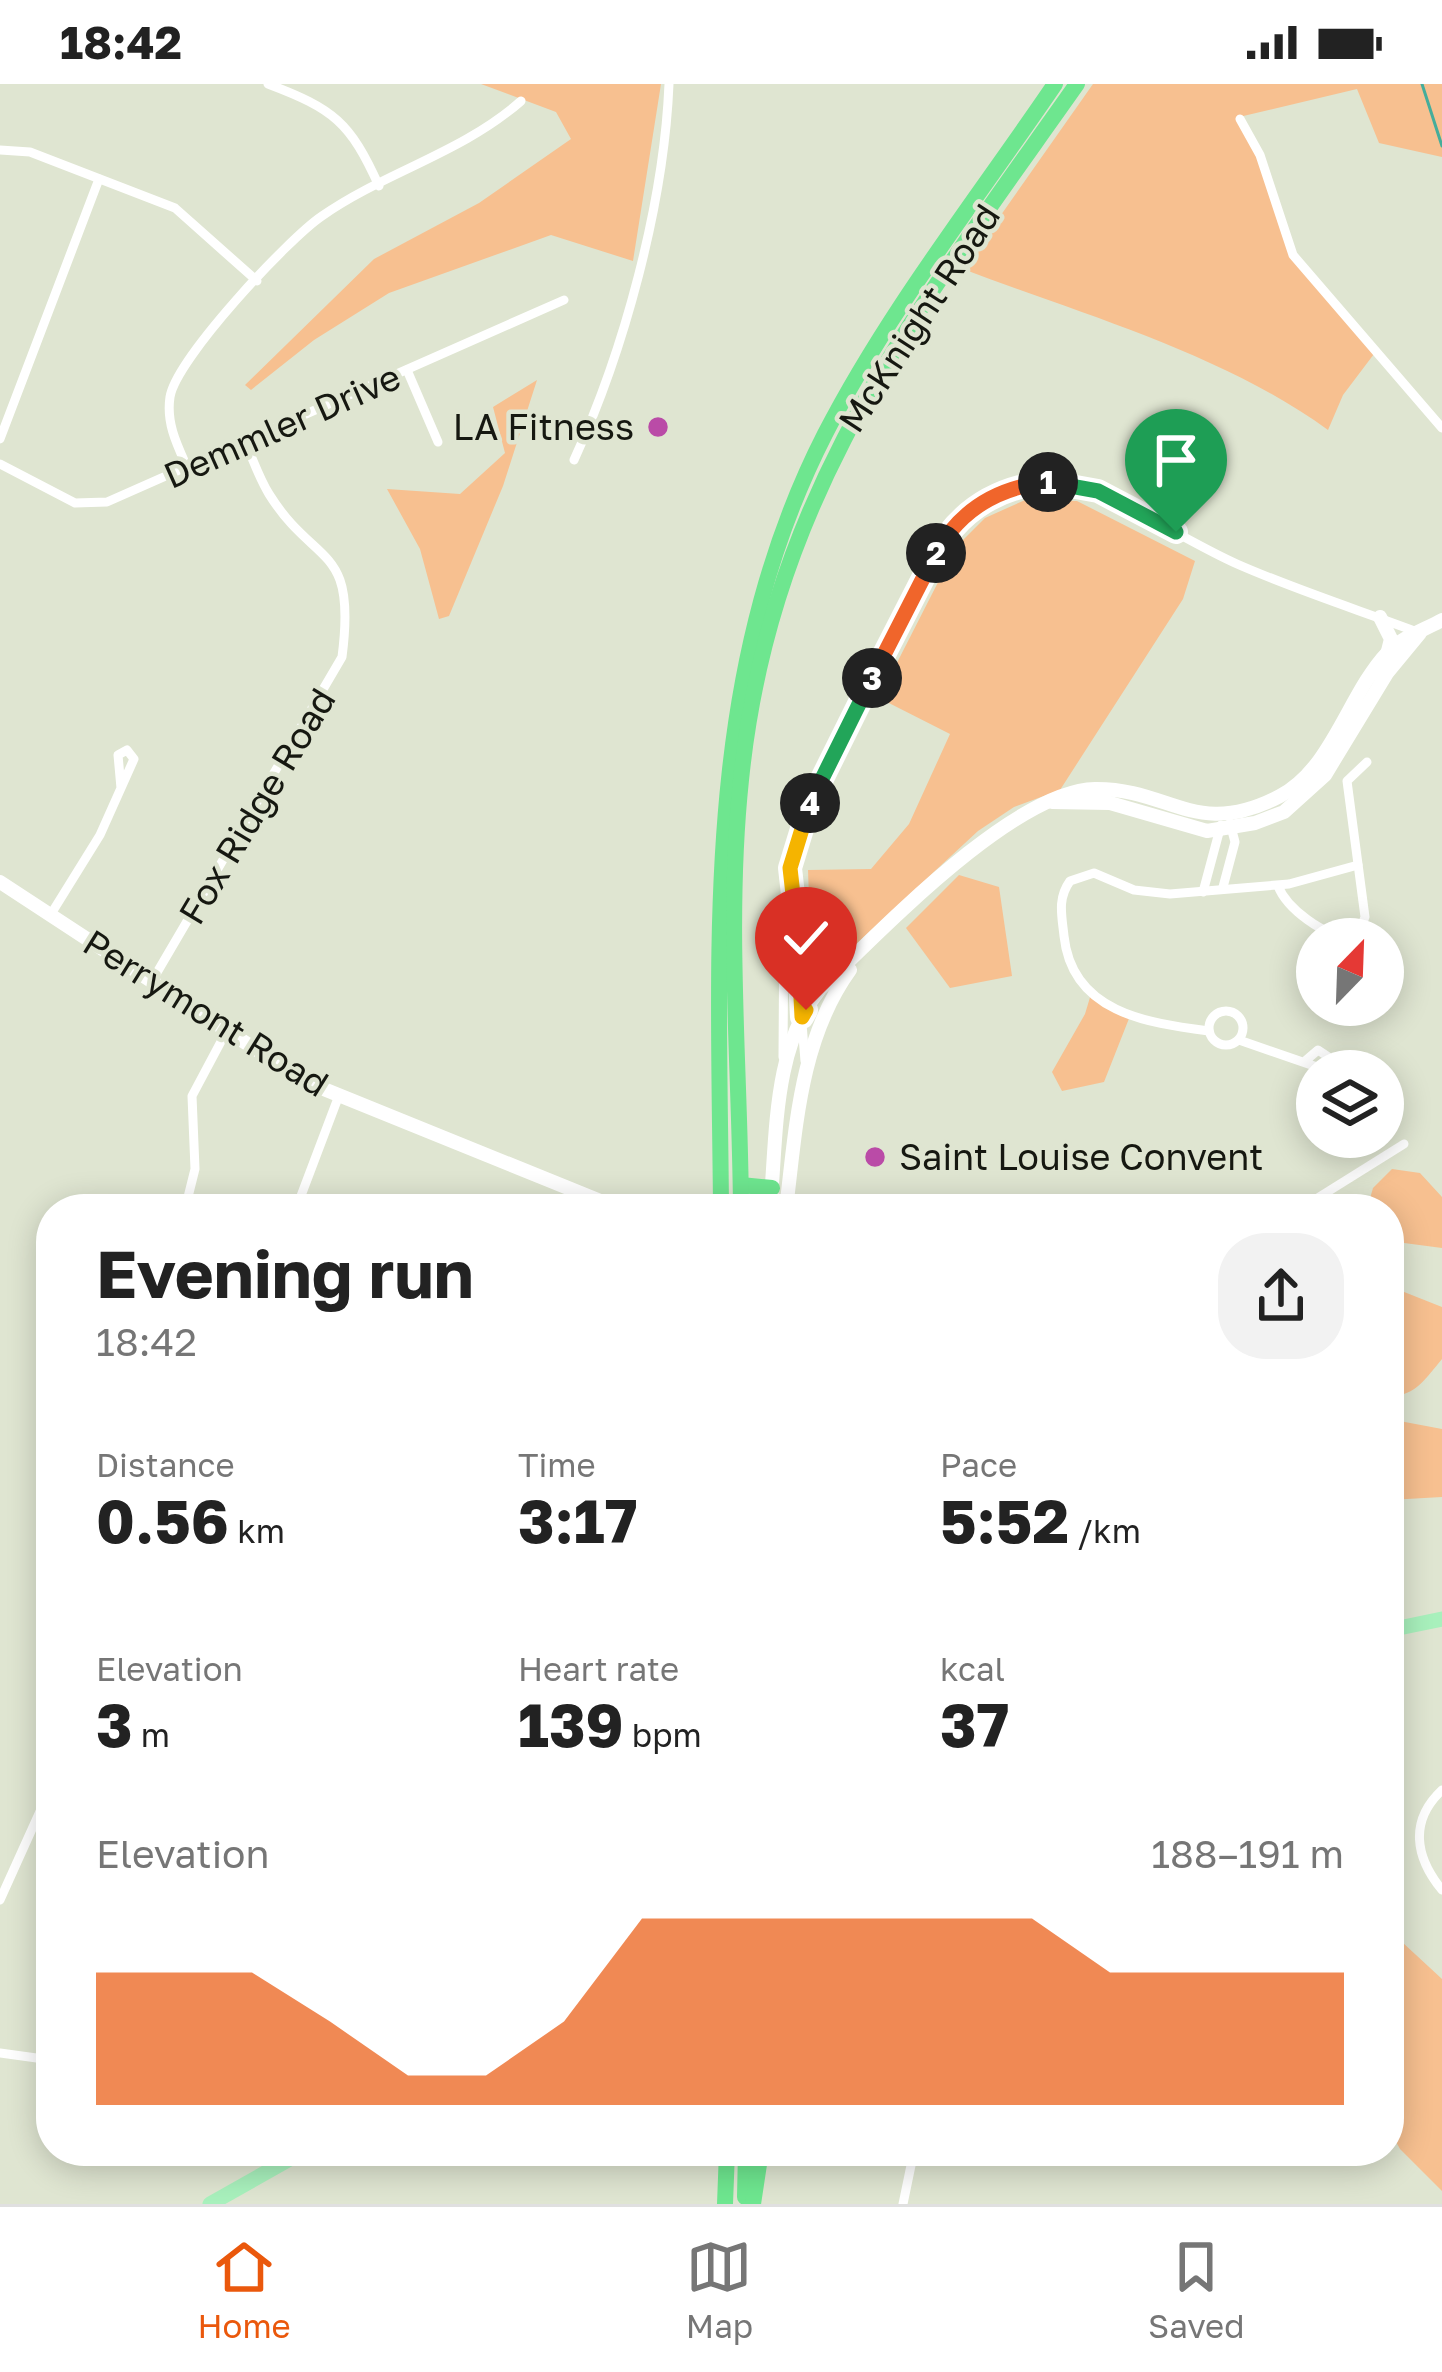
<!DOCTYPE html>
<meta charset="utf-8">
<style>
:root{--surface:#fff;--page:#f2f2f2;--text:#222;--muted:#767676;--line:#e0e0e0;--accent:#ea580c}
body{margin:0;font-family:"Golos Text",sans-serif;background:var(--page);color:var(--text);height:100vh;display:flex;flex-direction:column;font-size:45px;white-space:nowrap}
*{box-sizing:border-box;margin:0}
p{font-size:39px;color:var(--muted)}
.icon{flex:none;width:66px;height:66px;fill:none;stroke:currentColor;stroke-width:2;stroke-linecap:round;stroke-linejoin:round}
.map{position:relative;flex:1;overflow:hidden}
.drawer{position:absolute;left:36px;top:1110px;width:1368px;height:972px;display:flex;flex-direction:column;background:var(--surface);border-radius:48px;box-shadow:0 6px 30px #0003}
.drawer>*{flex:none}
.needle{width:78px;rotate:23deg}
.buttons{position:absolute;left:1296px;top:834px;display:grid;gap:24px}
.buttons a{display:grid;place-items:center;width:108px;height:108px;border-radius:50%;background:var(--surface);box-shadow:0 6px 30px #0003;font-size:60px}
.pin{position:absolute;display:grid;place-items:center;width:102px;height:102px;color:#fff;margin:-123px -51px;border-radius:50% 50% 50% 0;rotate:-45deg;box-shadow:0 0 12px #0007}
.pin .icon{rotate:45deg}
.km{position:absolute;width:60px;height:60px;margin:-30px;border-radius:50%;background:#222;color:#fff;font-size:33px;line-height:60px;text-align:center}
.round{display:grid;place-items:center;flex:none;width:126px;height:126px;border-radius:48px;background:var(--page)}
.headline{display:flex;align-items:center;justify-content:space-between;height:204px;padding:0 60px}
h1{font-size:66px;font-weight:700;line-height:90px}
.figures{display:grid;grid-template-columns:repeat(3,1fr);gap:18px;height:204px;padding:12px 60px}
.figures div{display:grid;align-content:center}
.figures b{font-size:60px;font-weight:700}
.figures small{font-size:33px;font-weight:400}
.figures p{font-size:33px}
.chart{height:336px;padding:24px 60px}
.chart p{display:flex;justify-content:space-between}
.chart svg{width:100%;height:216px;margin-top:12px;fill:var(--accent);opacity:.7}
.status{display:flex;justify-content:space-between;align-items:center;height:84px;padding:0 60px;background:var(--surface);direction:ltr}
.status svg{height:33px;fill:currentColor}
.dock{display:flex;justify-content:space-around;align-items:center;height:168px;border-top:3px solid var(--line);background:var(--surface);font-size:33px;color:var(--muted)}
.dock a{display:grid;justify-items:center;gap:6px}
.dock .current{color:var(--accent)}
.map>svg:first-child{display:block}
.green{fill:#f7c090}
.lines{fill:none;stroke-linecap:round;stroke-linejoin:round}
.stream{stroke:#45ad9b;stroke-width:3}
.street{stroke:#fff;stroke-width:9}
.secondary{stroke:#fff;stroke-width:14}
.primary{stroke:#a8f0bc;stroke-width:15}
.highway{stroke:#6ee68f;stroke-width:16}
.split-1-casing{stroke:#fff;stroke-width:24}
.split-2-casing{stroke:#fff;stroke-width:24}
.split-3-casing{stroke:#fff;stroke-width:24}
.split-4-casing{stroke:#fff;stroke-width:24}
.split-5-casing{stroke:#fff;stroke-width:24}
.split-6-casing{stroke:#fff;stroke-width:24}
.split-1{stroke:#22a559;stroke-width:15}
.split-2{stroke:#f0652b;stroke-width:15}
.split-3{stroke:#f0652b;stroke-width:15}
.split-4{stroke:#22a559;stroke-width:15}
.split-5{stroke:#f5b400;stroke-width:15}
.split-6{stroke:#f5b400;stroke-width:15}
.poi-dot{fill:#ba4ba7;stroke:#dfe5d1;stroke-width:4.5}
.labels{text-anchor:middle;stroke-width:9;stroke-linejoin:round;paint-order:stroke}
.street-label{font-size:36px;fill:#161811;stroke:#dfe5d1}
.poi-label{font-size:36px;fill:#161811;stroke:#dfe5d1;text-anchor:end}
</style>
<div class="status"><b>18:42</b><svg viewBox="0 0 49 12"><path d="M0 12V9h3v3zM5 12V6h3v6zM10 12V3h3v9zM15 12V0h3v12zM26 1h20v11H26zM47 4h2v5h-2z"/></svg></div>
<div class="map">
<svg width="1442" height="2120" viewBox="0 0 1442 2120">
<rect width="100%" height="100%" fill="#dfe5d1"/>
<!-- green -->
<g class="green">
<path d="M481,0H661L633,177L551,151L389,209L314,256L251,306L245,301L374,175L479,119L571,55L556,28Z"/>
<path d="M1093,0H1442V73L1379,59L1357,5L1239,33L1253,55L1293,171L1377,266L1343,311L1328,346C1222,269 1084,231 963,185Z"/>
<path d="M537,296L503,402L449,532L439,535L420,465L387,405L460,410L505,369L493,323Z"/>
<path d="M1025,416L1077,417L1195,477L1183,515L1060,706L1014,723L978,747L812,901L808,786L871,785L909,740L950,650L879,614L956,463L985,434Z"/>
<path d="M959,791L999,803L1012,892L950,904L906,844Z"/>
<path d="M1091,910L1130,932L1104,998L1062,1007L1052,988L1085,930Z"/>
<path d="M1392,1085L1420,1089L1442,1113V1164L1389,1157V1125H1367L1373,1104Z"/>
<path d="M1389,1202L1442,1223V1275C1426,1294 1415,1313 1389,1312Z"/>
<path d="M1389,1335L1442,1345V1413L1389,1416Z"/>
<path d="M1389,1846L1442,1895V2107L1400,2065L1390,2047L1398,2003L1389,1930Z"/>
</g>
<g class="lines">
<!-- stream -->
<path class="stream" d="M1422,0L1442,62"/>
<!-- street -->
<g class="street">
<path d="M268,0C334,25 350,38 379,102"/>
<path d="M1240,35L1260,71L1293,171L1442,344"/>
<path d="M0,66L30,68L175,124L257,197"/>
<path d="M407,286L438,358"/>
<path d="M0,355L99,95"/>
<path d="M574,376C624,267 664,120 669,0"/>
<path d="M0,380L75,419L107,418L564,216"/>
<path d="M187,383C177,361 166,339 170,313C176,275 288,155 322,132C385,88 462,69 521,17"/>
<path d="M1278,802C1287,825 1324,852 1349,853L1360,846L1365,833L1347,697L1367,678"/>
<path d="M791,803L805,977"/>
<path d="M1223,803L1235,758L1230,739"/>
<path d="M1203,808L1221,741"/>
<path d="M51,830L100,751L134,675L127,666L118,671L121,704"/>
<path d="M152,897L342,573C357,458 315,484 269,410C259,394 253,375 245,358"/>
<circle cx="1226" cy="944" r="17"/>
<path d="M1209,947C1146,939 1072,928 1064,852C1062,832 1057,815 1070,797L1094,789L1134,806L1170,810L1289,800L1358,781"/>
<path d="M1239,956L1320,984L1333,976L1318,966L1304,978"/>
<path d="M783,973L784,824L798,747L937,466C1018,328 1140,437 1237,480C1296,506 1359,526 1420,549"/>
<path d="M185,1125L195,1085L192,1012L225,950"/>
<path d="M296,1125L338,1014"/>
<path d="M1300,1125L1404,1060"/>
<path d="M1442,1706C1409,1737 1415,1773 1442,1806"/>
<path d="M0,1816L51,1703"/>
<path d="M0,1969L51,1976"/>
<path d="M903,2120L914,2067"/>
</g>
<!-- secondary -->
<g class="secondary">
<path d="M1380,533L1391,555L1388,567"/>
<path d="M1052,718L1110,719L1207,747L1255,739L1284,728L1325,691L1387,589L1420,549"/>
<path d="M0,798L304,997L620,1125"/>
<path d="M770,1125C777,1054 772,964 820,905C880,848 1013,707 1095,705C1170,704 1196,756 1280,712C1333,684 1348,610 1388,568C1402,553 1424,546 1442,536"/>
<path d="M786,1125C796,1044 800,955 850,886"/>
</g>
<!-- primary -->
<g class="primary">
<path d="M1389,1546L1442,1535"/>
<path d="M210,2120L304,2067"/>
</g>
<!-- highway -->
<g class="highway">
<path d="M741,1101L772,1104"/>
<path d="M721,1125C719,860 701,593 825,350C889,226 977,115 1055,0"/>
<path d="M741,1125C740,983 726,838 741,696C770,409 917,227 1077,0"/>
<path d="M745,2113L746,2067"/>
<path d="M725,2120L727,2067"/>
<path d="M753,2120L761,2067"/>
</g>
</g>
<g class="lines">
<defs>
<path id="split-1" d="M1048,398L1098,407L1176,448"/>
<path id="split-2" d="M936,469C960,426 998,403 1048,398"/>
<path id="split-3" d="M872,594L936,469"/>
<path id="split-4" d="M810,719L872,594"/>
<path id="split-5" d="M798,855L790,784L810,719"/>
<path id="split-6" d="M798,855L802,933L806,926"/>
</defs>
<!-- split-1 casing -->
<use href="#split-1" class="split-1-casing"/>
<!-- split-2 casing -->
<use href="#split-2" class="split-2-casing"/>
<!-- split-3 casing -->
<use href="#split-3" class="split-3-casing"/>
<!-- split-4 casing -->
<use href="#split-4" class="split-4-casing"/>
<!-- split-5 casing -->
<use href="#split-5" class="split-5-casing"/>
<!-- split-6 casing -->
<use href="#split-6" class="split-6-casing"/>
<!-- split-1 -->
<use href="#split-1" class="split-1"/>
<!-- split-2 -->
<use href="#split-2" class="split-2"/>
<!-- split-3 -->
<use href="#split-3" class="split-3"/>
<!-- split-4 -->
<use href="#split-4" class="split-4"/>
<!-- split-5 -->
<use href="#split-5" class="split-5"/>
<!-- split-6 -->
<use href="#split-6" class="split-6"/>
</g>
<!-- markers -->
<g class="poi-dot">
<circle cx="658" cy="343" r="12"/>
<circle cx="875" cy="1073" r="12"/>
</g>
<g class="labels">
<!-- street labels -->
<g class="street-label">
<text transform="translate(919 234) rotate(-57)" y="13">McKnight Road</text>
<text transform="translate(282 342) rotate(-24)" y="13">Demmler Drive</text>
<text transform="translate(257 722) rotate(-59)" y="13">Fox Ridge Road</text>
<text transform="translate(206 929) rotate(32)" y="13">Perrymont Road</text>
</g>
<!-- poi labels -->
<g class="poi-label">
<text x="634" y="356">LA Fitness</text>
<text x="899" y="1086" text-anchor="start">Saint Louise Convent</text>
</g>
</g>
</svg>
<div class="buttons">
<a><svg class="needle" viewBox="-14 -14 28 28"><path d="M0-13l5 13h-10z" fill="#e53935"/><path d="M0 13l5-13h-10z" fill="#767676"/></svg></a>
<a><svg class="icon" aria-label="layers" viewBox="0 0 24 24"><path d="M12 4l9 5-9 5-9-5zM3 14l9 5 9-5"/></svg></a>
</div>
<div class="pin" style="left:1176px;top:448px;background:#1e9e55"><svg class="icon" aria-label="arrive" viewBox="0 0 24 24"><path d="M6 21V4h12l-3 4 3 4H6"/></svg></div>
<div class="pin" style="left:806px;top:926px;background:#d93025"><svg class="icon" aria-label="check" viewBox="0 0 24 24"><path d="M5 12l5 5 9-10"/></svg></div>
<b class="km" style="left:1048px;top:398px">1</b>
<b class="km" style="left:936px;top:469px">2</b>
<b class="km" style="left:872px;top:594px">3</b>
<b class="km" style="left:810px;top:719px">4</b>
<section class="drawer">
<div class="headline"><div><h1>Evening run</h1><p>18:42</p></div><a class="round"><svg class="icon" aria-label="share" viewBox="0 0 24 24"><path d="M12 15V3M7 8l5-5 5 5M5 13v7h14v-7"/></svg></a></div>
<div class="figures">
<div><p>Distance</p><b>0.56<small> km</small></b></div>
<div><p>Time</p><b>3:17</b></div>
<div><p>Pace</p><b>5:52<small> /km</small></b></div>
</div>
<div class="figures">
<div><p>Elevation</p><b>3<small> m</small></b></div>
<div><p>Heart rate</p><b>139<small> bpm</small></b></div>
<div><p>kcal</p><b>37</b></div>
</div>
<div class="chart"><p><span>Elevation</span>188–191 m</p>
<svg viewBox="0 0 160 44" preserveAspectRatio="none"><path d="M0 44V17L10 17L20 17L30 27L40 38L50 38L60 27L70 6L80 6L90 6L100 6L110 6L120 6L130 17L140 17L150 17L160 17V44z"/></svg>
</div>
</section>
</div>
<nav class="dock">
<a class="current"><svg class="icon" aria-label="home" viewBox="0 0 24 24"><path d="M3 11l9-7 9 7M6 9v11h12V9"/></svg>Home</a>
<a><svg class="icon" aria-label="map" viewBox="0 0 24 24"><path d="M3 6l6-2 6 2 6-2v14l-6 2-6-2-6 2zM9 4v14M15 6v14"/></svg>Map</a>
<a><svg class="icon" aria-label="saved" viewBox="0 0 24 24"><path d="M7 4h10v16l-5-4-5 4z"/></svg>Saved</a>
</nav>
